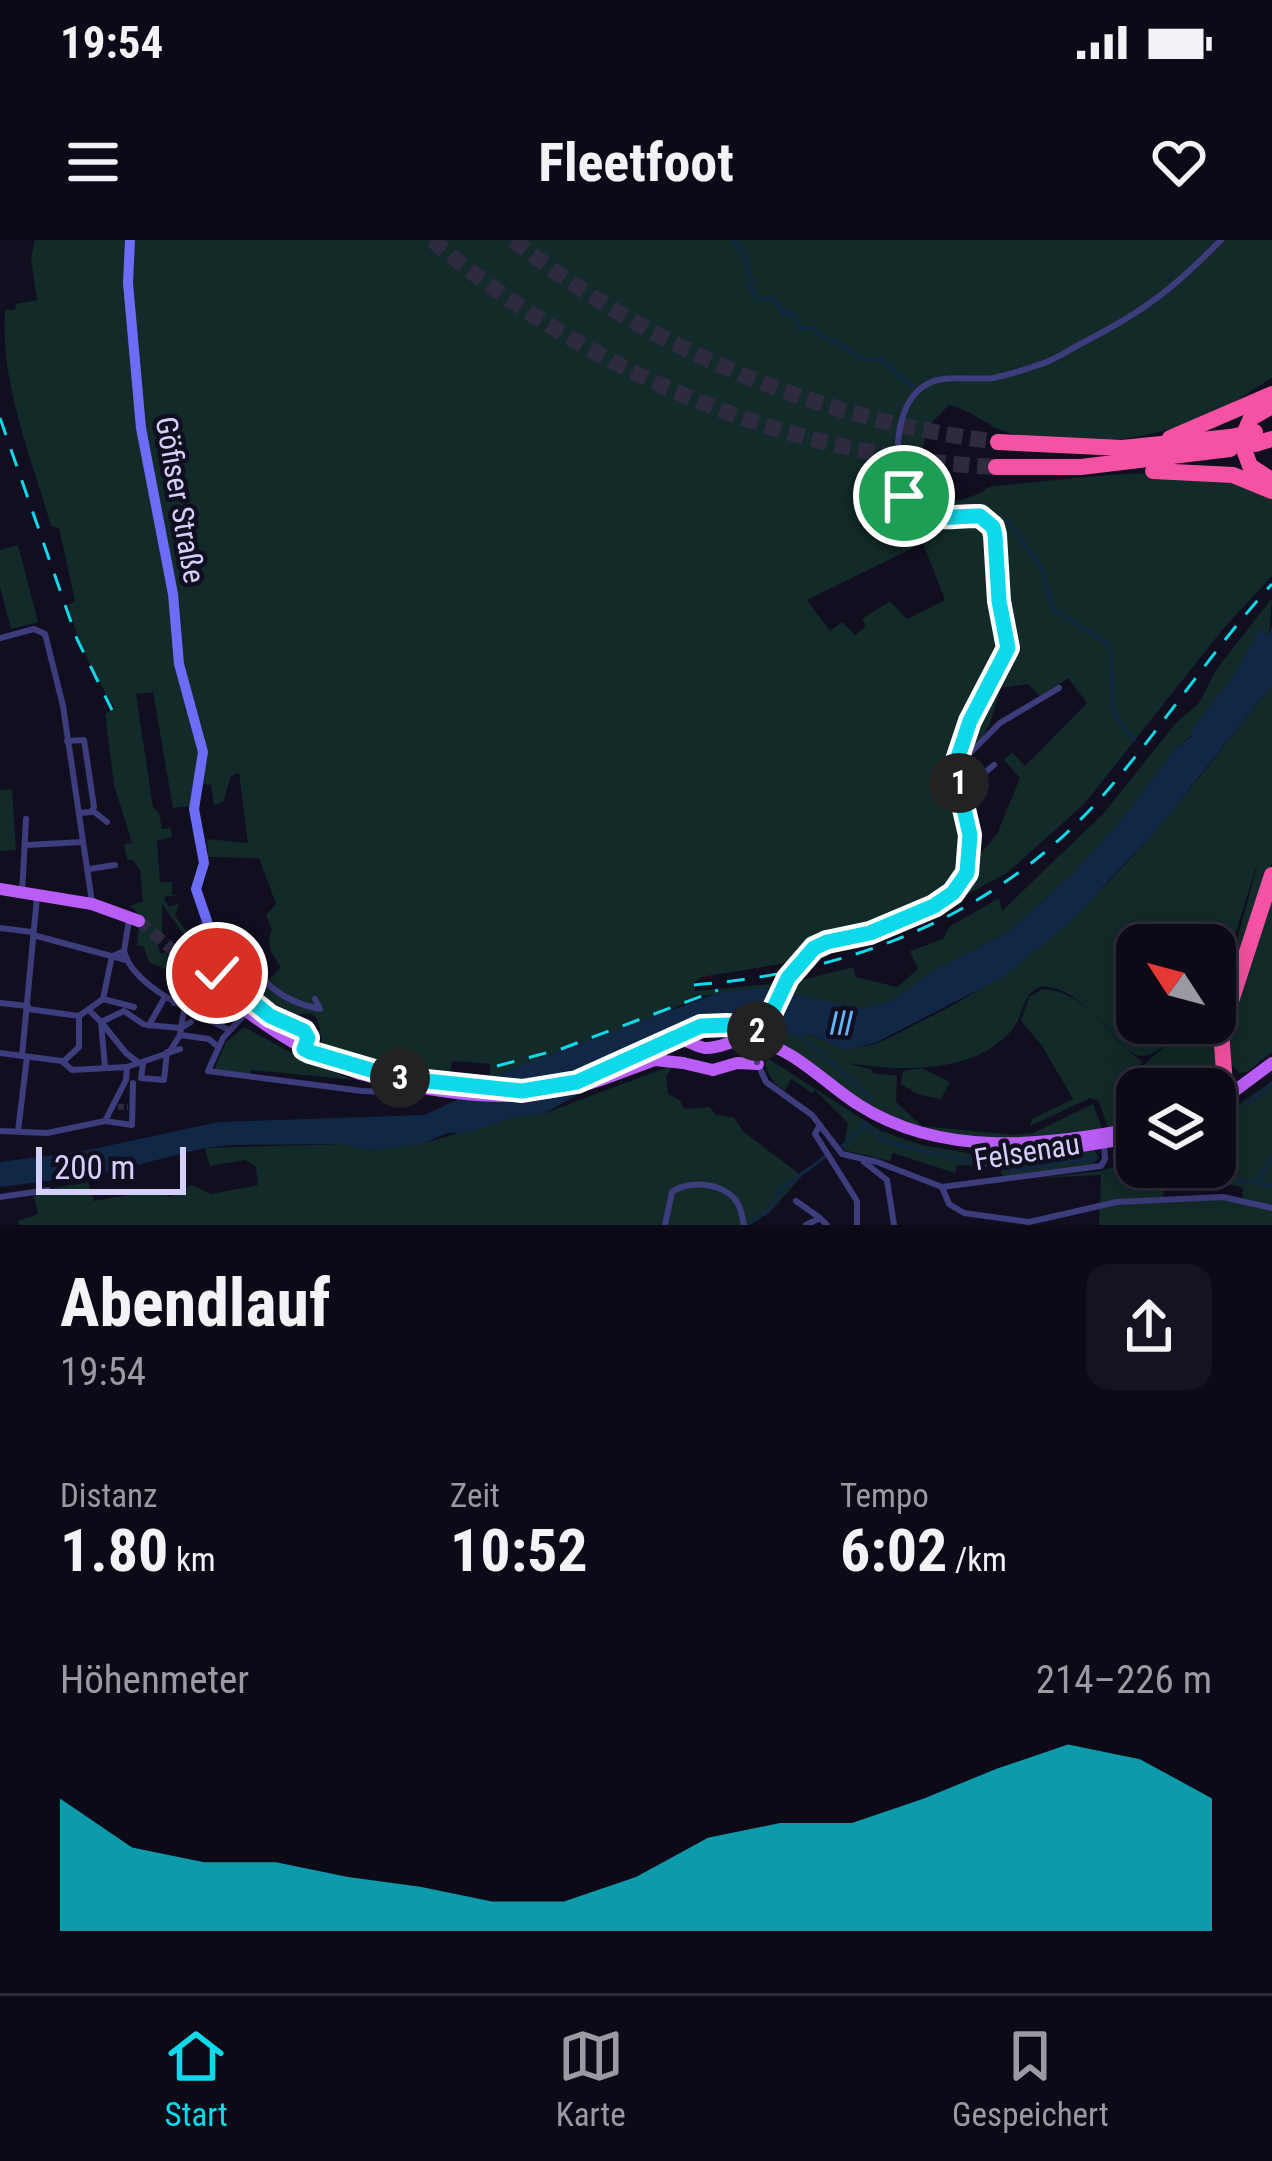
<!DOCTYPE html>
<html lang="de">
<meta charset="utf-8">
<style>
:root{--surface:#0d0a18;--page:#161321;--text:#f1f3f6;--muted:#9a9aa2;--line:#2d2b37;--accent:#0dd9eb}
body{margin:0;font-family:"Roboto Condensed",sans-serif;background:var(--page);color:var(--text);height:100vh;display:flex;flex-direction:column;font-size:45px;white-space:nowrap}
*{box-sizing:border-box;margin:0}
p{font-size:39px;color:var(--muted)}
.icon{flex:none;width:66px;height:66px;fill:none;stroke:currentColor;stroke-width:2;stroke-linecap:round;stroke-linejoin:round}
.map{position:relative;height:985px;overflow:hidden}
.drawer{display:flex;flex-direction:column;background:var(--surface);flex:1}
.drawer>*{flex:none}
.needle{width:78px;rotate:306deg}
.tools{position:absolute;left:1116px;top:684px;display:grid;gap:24px}
.tools a{display:grid;place-items:center;width:120px;height:120px;border-radius:24px;background:var(--surface);box-shadow:0 6px 30px #0003,0 0 0 3px var(--line);font-size:60px}
.scale{position:absolute;left:36px;bottom:30px;width:150px;box-sizing:border-box;padding-left:12px;border:6px solid #d4d0fc;border-top:0;font-size:33px;line-height:42px;white-space:nowrap;color:#d4d0fc;-webkit-text-stroke:9px #110e20;paint-order:stroke}
.pin{position:absolute;display:grid;place-items:center;width:102px;height:102px;color:#fff;margin:-51px;border:6px solid #fff;border-radius:50%;box-shadow:0 3px 12px #0007}
.km{position:absolute;width:60px;height:60px;margin:-30px;border-radius:50%;background:#222;color:#fff;font-size:33px;line-height:60px;text-align:center}
.round{display:grid;place-items:center;flex:none;width:126px;height:126px;border-radius:24px;background:var(--page)}
.headline{display:flex;align-items:center;justify-content:space-between;height:204px;padding:0 60px}
h1{font-size:66px;font-weight:700;line-height:90px}
.figures{display:grid;grid-template-columns:repeat(3,1fr);gap:18px;height:204px;padding:12px 60px}
.figures div{display:grid;align-content:center}
.figures b{font-size:60px;font-weight:700}
.figures small{font-size:33px;font-weight:400}
.figures p{font-size:33px}
.chart{height:336px;padding:24px 60px}
.chart p{display:flex;justify-content:space-between}
.chart svg{width:100%;height:216px;margin-top:12px;fill:var(--accent);opacity:.7}
.status{display:flex;justify-content:space-between;align-items:center;height:84px;padding:0 60px;background:var(--surface);direction:ltr}
.status svg{height:33px;fill:currentColor}
header{display:flex;justify-content:space-between;align-items:center;height:156px;padding:0 60px;background:var(--surface);font-size:54px;font-weight:700}
.tab-bar{display:flex;justify-content:space-around;align-items:center;height:168px;border-top:3px solid var(--line);background:var(--surface);font-size:33px;color:var(--muted)}
.tab-bar a{display:grid;justify-items:center;gap:6px}
.tab-bar .active{color:var(--accent)}
.map>svg:first-child{display:block}
.green{fill:#122a28;fill-rule:evenodd}
.water{fill:#112746}
.lines{fill:none;stroke-linecap:round;stroke-linejoin:round}
.stream{stroke:#112746;stroke-width:3}
.street-tunnel{stroke:#2e2b41;stroke-width:6;stroke-dasharray:6 3;stroke-linecap:butt}
.primary-tunnel{stroke:#2e2b41;stroke-width:12;stroke-dasharray:12 6;stroke-linecap:butt}
.highway-tunnel{stroke:#2e2b41;stroke-width:16;stroke-dasharray:16 8;stroke-linecap:butt}
.street{stroke:#3d3c7c;stroke-width:6}
.secondary{stroke:#6d6cf7;stroke-width:10}
.primary{stroke:#ba5df6;stroke-width:12}
.highway{stroke:#f552a3;stroke-width:16}
.rail{stroke:#0dd9eb;stroke-width:3;stroke-dasharray:18 15;stroke-linecap:butt}
.street-bridge{stroke:#3d3c7c;stroke-width:6}
.primary-bridge{stroke:#ba5df6;stroke-width:12}
.highway-bridge{stroke:#f552a3;stroke-width:16}
.route-casing{stroke:#fff;stroke-width:24}
.route{stroke:#0dd9eb;stroke-width:15}
.labels{text-anchor:middle;stroke-width:9;stroke-linejoin:round;paint-order:stroke}
.street-label{font-size:30px;fill:#d4d0fc;stroke:#110e20}
.water-label{font-size:33px;font-style:italic;fill:#64b5f6;stroke:#110e20}
</style>
<div class="status"><b>19:54</b><svg viewBox="0 0 49 12"><path d="M0 12V9h3v3zM5 12V6h3v6zM10 12V3h3v9zM15 12V0h3v12zM26 1h20v11H26zM47 4h2v5h-2z"/></svg></div>
<header><svg class="icon" aria-label="menu" viewBox="0 0 24 24"><path d="M4 6h16M4 12h16M4 18h16"/></svg>Fleetfoot<svg class="icon" aria-label="heart" viewBox="0 0 24 24"><path d="M12 20l-8-8c-3-5 5-10 8-4 3-6 11-1 8 4z"/></svg></header>
<div class="map">
<svg width="1272" height="985" viewBox="0 0 1272 985">
<rect width="100%" height="100%" fill="#110e20"/>
<!-- green -->
<g class="green">
<path d="M35,0H1272V138C1251,150 1230,167 1208,176C1149,200 1070,212 1007,192C986,186 972,170 949,165L927,187L918,237C945,265 958,267 991,246C1080,240 1189,216 1272,255V336L1223,389L1085,563L1007,633L955,661L948,649L887,683L814,702L793,722L701,737L694,742L695,751L793,742L853,727L856,737L897,747L918,729L910,711L943,699L949,687L999,658L1002,671L1104,573L1176,483L1199,463L1216,430L1272,358L1269,396L1261,391L1230,441L1192,489V495L1173,512L1124,577L1074,633L1010,691L932,732L892,761L864,770L765,748L702,756L628,788L508,830L488,844L477,842L490,837V824L452,821L450,832L438,838L374,827L371,822L323,805C316,779 322,765 287,779L254,755L281,727C272,716 265,703 272,690L266,675L276,664L259,618L208,617L207,599L248,603L239,533L231,536L223,562L214,565L211,545L203,544L205,513L200,515L190,566L173,568L153,452L136,454L153,567L159,573L162,589L171,588L172,597L157,601L160,642H172V655L181,656H166L164,659L169,667L179,663L175,676L203,714L200,717L162,664V702L157,704L161,714L166,712L172,725L190,729V733L182,736L149,722L144,707L137,705L140,675L130,666L143,661L140,630L133,620H127L124,604L132,603L114,545L105,474L115,468C94,436 78,402 68,365L75,361L59,288L51,286C31,215 0,145 5,70H15L16,64L37,60L31,18ZM923,303L945,360L907,379L890,361L862,379L866,386L855,395L842,382L830,391L807,360ZM1068,438L1087,463L1025,526L1012,512L1004,520L1020,538L997,594L975,620L969,621C965,585 952,550 952,513C988,511 991,478 1001,448L1028,444L1041,457Z"/>
<path d="M18,305L38,382L11,389L0,347V310Z"/>
<path d="M1272,445V622L1222,769V835L1215,849H1137V884L1108,888L1099,861L1090,858L1030,886L1032,879L1073,859L1042,806L1021,781L1029,757L1043,749C1088,752 1110,798 1142,822L1112,853L1191,783H1215V762L1224,748L1260,615L1215,758V705H1137V783H1187C1175,794 1158,816 1142,816C1117,815 1092,750 1042,746C1020,755 1025,775 1011,791C973,835 898,831 848,823L872,830L873,833L897,836L896,862L922,886L1014,895L1033,893L1093,864L1103,890L1006,900L940,893L871,869L796,815L708,782C747,769 760,780 795,797L808,793C860,822 878,802 926,779C1076,707 1171,572 1272,445Z"/>
<path d="M12,549L16,610L0,611V550Z"/>
<path d="M1272,651V812L1247,832L1240,833L1227,821V787Z"/>
<path d="M244,787L307,821L354,840L251,830L249,836L214,830L226,802Z"/>
<path d="M764,816L881,891L921,905L986,916L994,927L957,925L955,933L893,913L890,921L843,910L848,883L815,850L812,853L791,839L785,851C771,842 766,832 764,816Z"/>
<path d="M673,825L666,836L668,854L680,860L684,869L710,867L715,874L734,878L744,892L802,936L770,972L750,985H19L18,981L38,974L33,952L88,942L94,961L155,950L170,957L191,945L211,954L258,945L256,927L245,920L210,926L205,908L343,904L370,910L421,904L513,877L543,874Z"/>
<path d="M921,828L950,842L941,859L920,855L901,844L903,831Z"/>
<path d="M1272,841V985H1099L1101,935L1038,938L1101,931L1137,918V927H1161L1164,961L1224,959L1242,962L1243,948L1165,927H1215V881Z"/>
<path d="M1094,910L1099,917L1093,924L1003,936L991,913L1035,916Z"/>
</g>
<!-- water -->
<path class="water" d="M1272,386V445L1159,587L1070,682L1003,737L875,803L845,810L808,793L796,797C760,781 747,769 708,782L543,874L513,877L467,893H447L422,904L389,908L370,910L343,904L234,905L205,908L96,935L0,947V922L84,911L218,882L425,875L485,846L508,830L721,752L765,748L864,769L892,761L932,732L1010,691L1074,633L1124,577L1173,512L1192,496V489L1230,441L1260,390L1268,396Z"/>
<g class="lines">
<!-- stream -->
<g class="stream">
<path d="M733,0L748,22L747,34L753,37L750,47L759,59H774L782,72L792,74L800,88H812C827,102 845,103 858,118L882,120L913,147"/>
<path d="M993,274L1000,277"/>
<path d="M1007,280L1041,327L1053,369L1111,406L1113,473L1135,500"/>
<path d="M799,794L870,857L869,866"/>
<path d="M1247,864L1272,844"/>
<path d="M866,882V887L889,903L1008,930L1097,918"/>
<path d="M1215,884L1241,868"/>
<path d="M842,906L865,884"/>
<path d="M1113,916L1131,915L1137,922"/>
<path d="M1268,924L1272,917"/>
<path d="M1176,927L1272,946"/>
<path d="M1257,942L1265,928"/>
<path d="M747,983L767,972L782,948L825,917"/>
</g>
<!-- street-tunnel -->
<path class="street-tunnel" d="M118,867H128"/>
<!-- primary-tunnel -->
<path class="primary-tunnel" d="M139,681L210,742"/>
<!-- highway-tunnel -->
<g class="highway-tunnel">
<path d="M432,0C591,134 788,217 996,227"/>
<path d="M513,0C656,112 817,179 998,202"/>
</g>
<!-- street -->
<g class="street">
<path d="M0,398L34,389L45,394L63,466L92,662"/>
<path d="M67,501L84,500L94,567L91,572L79,573"/>
<path d="M959,516L968,515L1000,483L1059,448"/>
<path d="M963,561L974,557L983,534L994,525"/>
<path d="M93,571L107,582"/>
<path d="M27,605L83,602"/>
<path d="M89,629L115,625"/>
<path d="M22,654L26,579"/>
<path d="M0,688L32,692"/>
<path d="M33,695L126,720"/>
<path d="M213,708L238,696C248,707 250,720 258,732C273,754 295,764 320,769L315,759"/>
<path d="M124,711L129,680"/>
<path d="M810,712L828,702L870,693L934,666L953,653L968,631L971,603L958,539L959,516L970,481L1008,408L999,361L995,294L980,276L930,278L908,262C893,233 892,172 921,148C940,132 970,141 993,138C1008,135 1024,130 1038,125C1057,120 1071,108 1088,100C1146,70 1175,47 1221,0"/>
<path d="M113,716L124,711C132,747 198,774 229,790"/>
<path d="M103,759L134,767"/>
<path d="M0,763L28,766"/>
<path d="M174,763L199,748L209,729"/>
<path d="M28,769L79,776"/>
<path d="M90,771L101,782L105,827"/>
<path d="M246,773L223,798L208,831L362,851L420,853"/>
<path d="M79,776L103,759L112,716"/>
<path d="M147,785L181,788L191,782"/>
<path d="M149,785L165,757"/>
<path d="M180,795L209,799L218,807"/>
<path d="M170,811L180,795L184,770"/>
<path d="M0,813L62,821L72,830L127,827L126,840L105,881"/>
<path d="M22,816L37,657"/>
<path d="M63,822L79,807V776"/>
<path d="M757,822L766,842L812,875L842,914L877,922L942,947L1101,926L1105,919L1104,904"/>
<path d="M139,823L126,813L101,782L124,771L143,784"/>
<path d="M143,823L141,838L164,840L167,812"/>
<path d="M127,827L180,809"/>
<path d="M820,885L815,894L857,961V985"/>
<path d="M0,891L47,893L105,881L132,885L133,843"/>
<path d="M18,891L27,817"/>
<path d="M864,922L887,940L894,985"/>
<path d="M942,947L949,964L964,973L1029,982L1117,962L1223,957L1272,968"/>
<path d="M0,957L48,950"/>
<path d="M796,961L820,978"/>
<path d="M665,985L672,952C689,939 727,943 738,964C742,971 742,978 744,985"/>
<path d="M806,985L820,978L827,985"/>
</g>
<!-- secondary -->
<path class="secondary" d="M130,0L128,43L141,188L173,354L179,424L203,512L194,569L204,623L196,649L207,681L212,726L217,733L270,776L306,794L304,809"/>
<!-- primary -->
<g class="primary">
<path d="M0,649L92,664L139,681"/>
<path d="M210,742C255,780 303,814 360,834"/>
<path d="M670,797L709,785L762,793"/>
<path d="M713,830L737,823L758,824"/>
<path d="M612,836L655,820L683,823"/>
<path d="M577,842C608,830 646,801 679,800C689,800 696,807 705,808C720,809 734,798 750,800C792,805 825,844 859,865C942,918 1046,906 1137,888"/>
<path d="M1221,861L1272,823"/>
<path d="M1020,911H1050L1137,897"/>
</g>
<!-- highway -->
<g class="highway">
<path d="M1170,198L1272,154"/>
<path d="M998,202L1122,208L1230,197"/>
<path d="M1255,204L1272,199"/>
<path d="M996,227H1081L1230,209"/>
<path d="M1153,231L1233,235L1272,251"/>
<path d="M1270,239L1250,226L1241,201L1251,178L1272,166"/>
<path d="M1219,863L1225,844L1221,792L1272,635"/>
</g>
<!-- rail -->
<g class="rail">
<path d="M0,178L77,399L112,470"/>
<path d="M694,745C856,732 1006,672 1112,545C1168,479 1214,408 1272,344"/>
<path d="M497,826L561,809L718,750"/>
</g>
<!-- street-bridge -->
<path class="street-bridge" d="M757,822C759,782 782,740 810,712"/>
<!-- primary-bridge -->
<g class="primary-bridge">
<path d="M683,823L713,830"/>
<path d="M360,834C445,856 528,869 612,836"/>
</g>
<!-- highway-bridge -->
<path class="highway-bridge" d="M1230,197L1255,192"/>
</g>
<g class="lines">
<defs>
<path id="route" d="M217,733L270,776L304,791L308,798L304,809L310,812L398,838L522,851L577,842L701,786L728,785L762,793L788,738L814,708L827,702L870,693L934,666L953,653L967,633L970,595L958,543V517L970,481L1008,408L999,361L995,295L993,287L980,276C949,275 925,287 904,256"/>
</defs>
<!-- route casing -->
<use href="#route" class="route-casing"/>
<!-- route -->
<use href="#route" class="route"/>
</g>
<g class="labels">
<!-- street labels -->
<g class="street-label">
<text transform="translate(180 260) rotate(80)" y="10">Göfiser Straße</text>
<text transform="translate(1027 912) rotate(-9)" y="10">Felsenau</text>
</g>
<!-- water labels -->
<g class="water-label">
<text transform="translate(841 783) rotate(3)" y="12">Ill</text>
</g>
</g>
</svg>
<div class="tools">
<a><svg class="needle" viewBox="-14 -14 28 28"><path d="M0-13l5 13h-10z" fill="#e53935"/><path d="M0 13l5-13h-10z" fill="#9a9aa2"/></svg></a>
<a><svg class="icon" aria-label="layers" viewBox="0 0 24 24"><path d="M12 4l9 5-9 5-9-5zM3 14l9 5 9-5"/></svg></a>
</div>
<div class="scale">200 m</div>
<div class="pin" style="left:904px;top:256px;background:#1e9e55"><svg class="icon" aria-label="arrive" viewBox="0 0 24 24"><path d="M6 21V4h12l-3 4 3 4H6"/></svg></div>
<div class="pin" style="left:217px;top:733px;background:#d93025"><svg class="icon" aria-label="check" viewBox="0 0 24 24"><path d="M5 12l5 5 9-10"/></svg></div>
<b class="km" style="left:959px;top:543px">1</b>
<b class="km" style="left:757px;top:791px">2</b>
<b class="km" style="left:400px;top:838px">3</b>
</div>
<section class="drawer">
<div class="headline"><div><h1>Abendlauf</h1><p>19:54</p></div><a class="round"><svg class="icon" aria-label="share" viewBox="0 0 24 24"><path d="M12 15V3M7 8l5-5 5 5M5 13v7h14v-7"/></svg></a></div>
<div class="figures">
<div><p>Distanz</p><b>1.80<small> km</small></b></div>
<div><p>Zeit</p><b>10:52</b></div>
<div><p>Tempo</p><b>6:02<small> /km</small></b></div>
</div>
<div class="chart"><p><span>Höhenmeter</span>214–226 m</p>
<svg viewBox="0 0 160 44" preserveAspectRatio="none"><path d="M0 44V17L10 27L20 30L30 30L40 33L50 35L60 38L70 38L80 33L90 25L100 22L110 22L120 17L130 11L140 6L150 9L160 17V44z"/></svg>
</div>
</section>
<nav class="tab-bar">
<a class="active"><svg class="icon" aria-label="home" viewBox="0 0 24 24"><path d="M3 11l9-7 9 7M6 9v11h12V9"/></svg>Start</a>
<a><svg class="icon" aria-label="map" viewBox="0 0 24 24"><path d="M3 6l6-2 6 2 6-2v14l-6 2-6-2-6 2zM9 4v14M15 6v14"/></svg>Karte</a>
<a><svg class="icon" aria-label="saved" viewBox="0 0 24 24"><path d="M7 4h10v16l-5-4-5 4z"/></svg>Gespeichert</a>
</nav>
